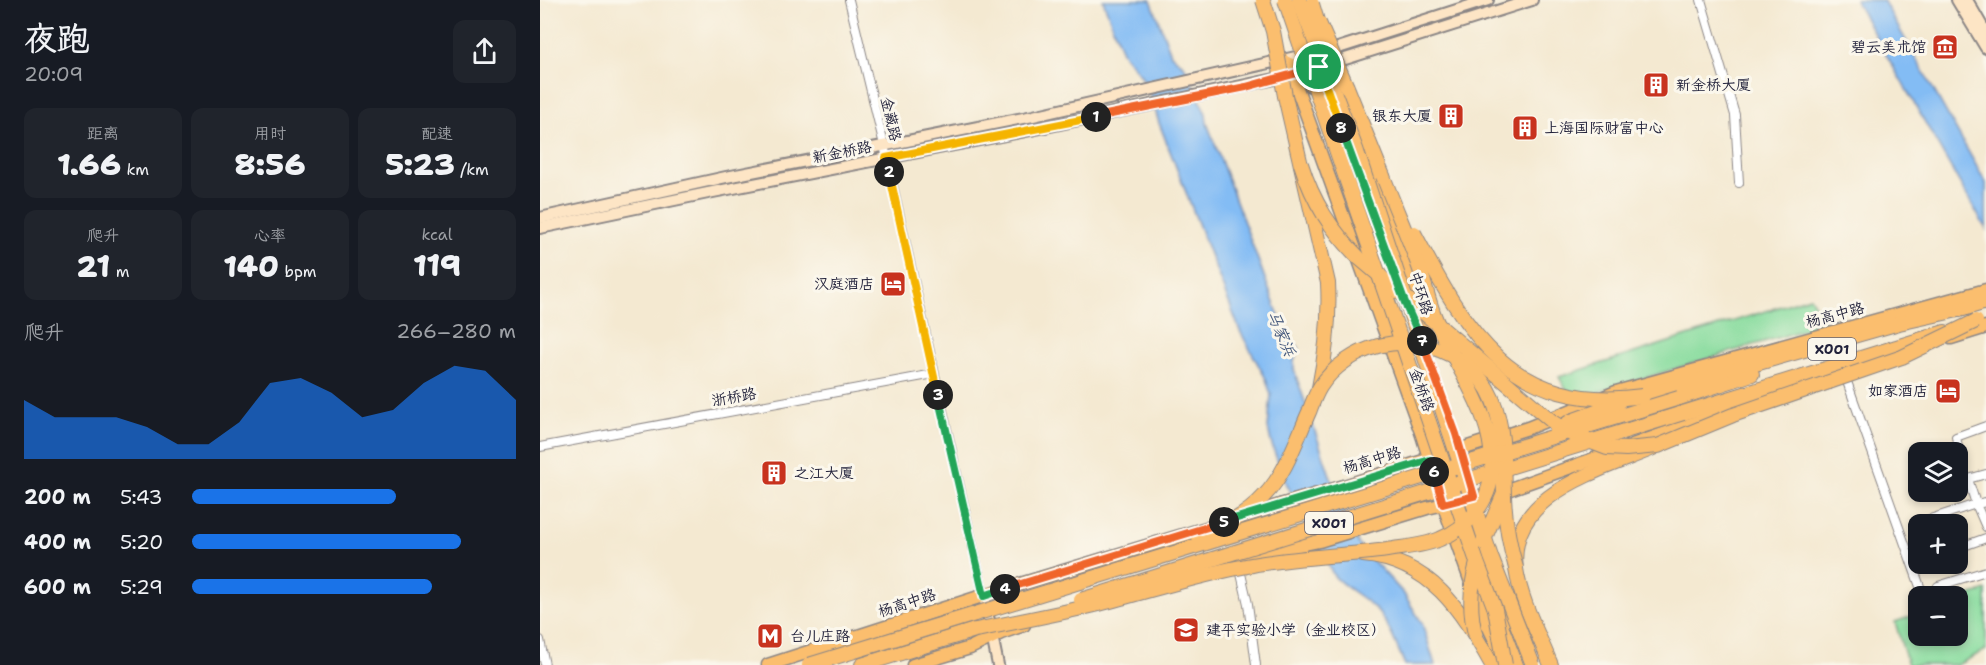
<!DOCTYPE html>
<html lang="zh">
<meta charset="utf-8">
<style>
:root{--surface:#171b24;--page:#20242c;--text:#f1f3f6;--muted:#9ea1a6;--accent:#1a73e8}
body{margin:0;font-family:"Shantell Sans","LXGW WenKai TC",sans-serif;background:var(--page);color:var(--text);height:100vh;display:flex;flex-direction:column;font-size:22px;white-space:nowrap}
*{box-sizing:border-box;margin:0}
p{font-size:20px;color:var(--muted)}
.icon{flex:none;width:33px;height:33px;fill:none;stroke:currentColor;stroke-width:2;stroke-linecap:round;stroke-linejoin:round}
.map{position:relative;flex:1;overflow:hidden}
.details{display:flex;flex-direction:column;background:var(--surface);width:540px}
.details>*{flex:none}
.buttons{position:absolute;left:1368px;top:442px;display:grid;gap:12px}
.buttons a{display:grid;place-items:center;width:60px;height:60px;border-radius:12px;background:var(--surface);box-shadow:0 3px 9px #0003;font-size:30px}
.pin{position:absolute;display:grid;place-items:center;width:51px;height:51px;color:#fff;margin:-26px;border:3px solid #fff;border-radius:50%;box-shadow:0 2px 6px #0007}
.km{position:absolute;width:30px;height:30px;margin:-15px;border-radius:50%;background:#222;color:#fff;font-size:16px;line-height:30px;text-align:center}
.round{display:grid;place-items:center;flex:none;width:63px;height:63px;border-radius:12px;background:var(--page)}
.head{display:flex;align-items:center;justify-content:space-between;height:102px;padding:0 24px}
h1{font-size:33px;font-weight:800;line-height:45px}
.figures{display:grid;grid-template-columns:repeat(3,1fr);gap:9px;height:102px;padding:6px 24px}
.figures div{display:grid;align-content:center;border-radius:12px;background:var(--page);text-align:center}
.figures b{font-size:30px;font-weight:800}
.figures small{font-size:16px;font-weight:400}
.figures p{font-size:16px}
.chart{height:168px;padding:12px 24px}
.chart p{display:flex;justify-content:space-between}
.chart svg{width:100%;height:108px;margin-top:6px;fill:var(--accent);opacity:.7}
ul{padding:0 24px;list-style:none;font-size:20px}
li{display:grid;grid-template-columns:96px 72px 1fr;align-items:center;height:45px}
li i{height:15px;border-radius:8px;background:var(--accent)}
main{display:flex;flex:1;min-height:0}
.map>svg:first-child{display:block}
.green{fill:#88dc9e;stroke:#557f6c;stroke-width:1.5}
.water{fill:#83bcf4;stroke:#526f98;stroke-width:1.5}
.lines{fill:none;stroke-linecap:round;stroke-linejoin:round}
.street-casing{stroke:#8b8686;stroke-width:10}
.secondary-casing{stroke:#8b8686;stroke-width:14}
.primary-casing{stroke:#8b8686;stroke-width:15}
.highway-casing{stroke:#8b8686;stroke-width:16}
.street{stroke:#fff;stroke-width:8}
.secondary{stroke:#fde5c5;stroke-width:10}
.primary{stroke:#fbbe6e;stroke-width:12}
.highway{stroke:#fbbe6e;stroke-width:14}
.primary-bridge-casing{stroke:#8b8686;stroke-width:15;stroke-linecap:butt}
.highway-bridge-casing{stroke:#8b8686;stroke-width:16;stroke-linecap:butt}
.primary-bridge{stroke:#fbbe6e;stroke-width:12}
.highway-bridge{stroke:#fbbe6e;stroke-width:14}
.split-1-casing{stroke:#fff;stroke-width:12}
.split-2-casing{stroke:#fff;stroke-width:12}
.split-3-casing{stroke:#fff;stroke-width:12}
.split-4-casing{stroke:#fff;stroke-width:12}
.split-5-casing{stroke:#fff;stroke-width:12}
.split-6-casing{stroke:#fff;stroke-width:12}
.split-7-casing{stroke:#fff;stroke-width:12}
.split-8-casing{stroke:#fff;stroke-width:12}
.split-9-casing{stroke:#fff;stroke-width:12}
.split-1{stroke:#f0652b;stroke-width:8}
.split-2{stroke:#f5b400;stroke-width:8}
.split-3{stroke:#f5b400;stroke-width:8}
.split-4{stroke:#22a559;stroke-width:8}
.split-5{stroke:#f0652b;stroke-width:8}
.split-6{stroke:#22a559;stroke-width:8}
.split-7{stroke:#f0652b;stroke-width:8}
.split-8{stroke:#22a559;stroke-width:8}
.split-9{stroke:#f5b400;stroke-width:8}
.labels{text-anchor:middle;stroke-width:6;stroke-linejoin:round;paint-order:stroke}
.shield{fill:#fbf7ec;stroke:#636270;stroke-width:1.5}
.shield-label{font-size:14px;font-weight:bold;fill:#22223b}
.poi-label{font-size:15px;fill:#22223b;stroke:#fbf7ec;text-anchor:start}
.street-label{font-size:15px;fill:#22223b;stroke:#fbf7ec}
.water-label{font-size:16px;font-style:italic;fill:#44587c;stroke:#fbf7ec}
</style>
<main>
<section class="details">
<div class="head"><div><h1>夜跑</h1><p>20:09</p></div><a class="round"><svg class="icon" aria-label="share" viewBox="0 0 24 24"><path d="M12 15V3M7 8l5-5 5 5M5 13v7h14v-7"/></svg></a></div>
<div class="figures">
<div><p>距离</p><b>1.66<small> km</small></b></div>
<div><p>用时</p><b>8:56</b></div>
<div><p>配速</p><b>5:23<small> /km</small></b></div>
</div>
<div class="figures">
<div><p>爬升</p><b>21<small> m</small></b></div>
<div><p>心率</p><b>140<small> bpm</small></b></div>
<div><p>kcal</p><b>119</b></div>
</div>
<div class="chart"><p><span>爬升</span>266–280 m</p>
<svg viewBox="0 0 160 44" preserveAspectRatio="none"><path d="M0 44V20L10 27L20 27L30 27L40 31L50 38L60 38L70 29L80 13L90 11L100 17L110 27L120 24L130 13L140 6L150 8L160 20V44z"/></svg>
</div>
<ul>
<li><b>200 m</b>5:43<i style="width:63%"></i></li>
<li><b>400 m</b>5:20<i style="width:83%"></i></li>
<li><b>600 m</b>5:29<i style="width:74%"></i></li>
</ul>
</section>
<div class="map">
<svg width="1446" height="665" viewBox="0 0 1446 665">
<rect width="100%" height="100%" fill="#fbf7ec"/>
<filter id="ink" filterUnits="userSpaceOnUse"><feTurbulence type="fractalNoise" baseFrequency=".0167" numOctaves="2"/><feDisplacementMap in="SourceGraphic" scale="12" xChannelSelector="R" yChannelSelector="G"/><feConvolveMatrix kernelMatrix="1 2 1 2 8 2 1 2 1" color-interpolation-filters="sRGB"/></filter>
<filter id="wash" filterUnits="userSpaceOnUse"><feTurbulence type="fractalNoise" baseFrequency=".008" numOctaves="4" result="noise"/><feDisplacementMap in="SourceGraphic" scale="24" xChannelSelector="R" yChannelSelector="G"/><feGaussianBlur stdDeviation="1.35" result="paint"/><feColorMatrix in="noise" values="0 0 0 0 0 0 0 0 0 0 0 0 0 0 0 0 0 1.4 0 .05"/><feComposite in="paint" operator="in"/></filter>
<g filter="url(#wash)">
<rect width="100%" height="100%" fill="#f4e9d1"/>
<!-- green -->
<g class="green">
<path d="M1270,297L1286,323L1032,400L1019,377Z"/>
<path d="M1446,590V650L1417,665H1368L1355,622L1378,614V636H1418V600Z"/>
</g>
<!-- water -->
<g class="water">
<path d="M563,0H611L631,54L645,67L648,74L666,114L667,123L740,319L748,336L759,348L754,361V370L791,478L819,545L864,594L882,623L895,665H865C857,647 850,626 837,611C825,597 807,590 794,576L743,477L731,442L728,428L731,395L726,379L700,331L619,123L612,99L601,76L582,52Z"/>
<path d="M1315,0H1343L1446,183V229Z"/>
</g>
</g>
<g filter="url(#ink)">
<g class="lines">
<defs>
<g id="street">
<path d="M309,0L344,145L444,596"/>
<path d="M1161,0L1195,115L1199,183"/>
<path d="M1305,376L1383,595"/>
<path d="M0,447L394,374"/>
<path d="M1422,465L1416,437L1446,426"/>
<path d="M1374,484L1378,482"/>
<path d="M1446,502L1436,504L1446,527"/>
<path d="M1378,523L1436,504L1428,479L1446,474"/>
<path d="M1418,548L1446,538"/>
<path d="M699,565L708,604L716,665"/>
<path d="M1398,586L1446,571"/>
<path d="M0,640L5,665"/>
</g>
<g id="secondary">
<path d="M1417,0L1446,48"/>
<path d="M1427,0L1446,33"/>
<path d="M785,51L795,49L948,0"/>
<path d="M764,72L992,0"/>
<path d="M0,218L186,177L493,116L769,54"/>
<path d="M0,228L168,193L501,128L749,76"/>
<path d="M444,596L458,665"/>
</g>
<g id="primary">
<path d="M741,57L758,91L882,435L907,515L942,613L960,651"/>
<path d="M743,61C755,66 765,73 771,86"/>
<path d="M800,85L882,310L884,344"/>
<path d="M798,121L818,175"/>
<path d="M1411,338L1446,327"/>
<path d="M798,488L988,428L1076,392L1446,290"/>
<path d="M701,517L740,505"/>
<path d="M936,538L963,613L971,621L979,625"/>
<path d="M693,559L779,541L887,508L970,489L1271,381"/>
<path d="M228,665L467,588L673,526"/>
<path d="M373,665L430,648L461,633L484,625"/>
</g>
<g id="highway">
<path d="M807,87L843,176"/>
<path d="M745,96L788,283C790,319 786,353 779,388"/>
<path d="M1419,310L1446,302"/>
<path d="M1103,396L1359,323L1427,308"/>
<path d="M1139,398L1212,374"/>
<path d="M1143,413L1405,332"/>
<path d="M823,555C891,561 921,610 952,665"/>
<path d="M963,631L976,665"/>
<path d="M322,665L435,630"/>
<path d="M1011,665C999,635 981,602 976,569C966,494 1060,471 1113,448"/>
</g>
</defs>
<!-- street casing -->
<use href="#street" class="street-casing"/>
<!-- secondary casing -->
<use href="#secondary" class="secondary-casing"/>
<!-- primary casing -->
<use href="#primary" class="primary-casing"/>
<!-- highway casing -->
<use href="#highway" class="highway-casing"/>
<!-- street -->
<use href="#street" class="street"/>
<!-- secondary -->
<use href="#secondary" class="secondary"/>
<!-- primary -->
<use href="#primary" class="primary"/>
<!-- highway -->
<use href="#highway" class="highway"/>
<defs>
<path id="primary-bridge" d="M740,505L798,488"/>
<g id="highway-bridge">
<path d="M723,0L733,31L745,96"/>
<path d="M745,0L937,562L955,609L965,665"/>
<path d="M759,0L816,149L951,557L993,665"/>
<path d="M772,4L780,31"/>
<path d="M779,23L807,87"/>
<path d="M761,164C773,202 791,230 819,258L1014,423L1033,435L1067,448L1086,449L1118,446L1193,415L1362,357L1436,321"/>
<path d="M874,233C927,334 973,414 1103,396"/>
<path d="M1016,431L1031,421L1078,404"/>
<path d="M659,537C683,527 706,516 724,496C746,473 756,441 769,412C772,404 775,395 780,387C793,367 815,352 838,346C856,342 874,341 891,347C917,355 941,372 952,398C965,429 963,462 964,496C965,521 969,544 976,568"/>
<path d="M943,542L963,496"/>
<path d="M541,600L1143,413"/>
<path d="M435,630C476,622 518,614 559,604C610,591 660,574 712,565C757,557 802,556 847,550C865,547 884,546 900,539C928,528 950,501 952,471C955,414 916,370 896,320C888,302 885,282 878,264C867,234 854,205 843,176"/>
<path d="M936,637C929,613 930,588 937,563"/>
<path d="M269,665L1139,398"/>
</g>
</defs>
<!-- primary-bridge casing -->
<use href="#primary-bridge" class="primary-bridge-casing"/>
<!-- highway-bridge casing -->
<use href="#highway-bridge" class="highway-bridge-casing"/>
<!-- primary-bridge -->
<use href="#primary-bridge" class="primary-bridge"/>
<!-- highway-bridge -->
<use href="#highway-bridge" class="highway-bridge"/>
</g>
</g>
<g class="lines" filter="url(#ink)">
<defs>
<path id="split-1" d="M556,117L706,87L779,67"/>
<path id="split-2" d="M349,172L346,158L556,117"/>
<path id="split-3" d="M349,172L398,395"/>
<path id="split-4" d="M398,395L444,596L465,589"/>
<path id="split-5" d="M465,589L684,522"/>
<path id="split-6" d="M684,522L890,460L894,472"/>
<path id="split-7" d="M882,341L916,434L934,496L903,504L894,472"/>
<path id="split-8" d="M801,128L867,308L882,341"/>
<path id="split-9" d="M779,67L801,128"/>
</defs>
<!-- split-1 casing -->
<use href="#split-1" class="split-1-casing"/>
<!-- split-2 casing -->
<use href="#split-2" class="split-2-casing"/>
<!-- split-3 casing -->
<use href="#split-3" class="split-3-casing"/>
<!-- split-4 casing -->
<use href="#split-4" class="split-4-casing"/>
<!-- split-5 casing -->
<use href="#split-5" class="split-5-casing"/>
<!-- split-6 casing -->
<use href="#split-6" class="split-6-casing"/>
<!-- split-7 casing -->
<use href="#split-7" class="split-7-casing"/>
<!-- split-8 casing -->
<use href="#split-8" class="split-8-casing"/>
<!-- split-9 casing -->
<use href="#split-9" class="split-9-casing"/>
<!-- split-1 -->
<use href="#split-1" class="split-1"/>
<!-- split-2 -->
<use href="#split-2" class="split-2"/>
<!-- split-3 -->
<use href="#split-3" class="split-3"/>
<!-- split-4 -->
<use href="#split-4" class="split-4"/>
<!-- split-5 -->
<use href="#split-5" class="split-5"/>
<!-- split-6 -->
<use href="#split-6" class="split-6"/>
<!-- split-7 -->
<use href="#split-7" class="split-7"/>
<!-- split-8 -->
<use href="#split-8" class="split-8"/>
<!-- split-9 -->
<use href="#split-9" class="split-9"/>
</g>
<!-- icons -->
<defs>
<symbol id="museum-square" viewBox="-11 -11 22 22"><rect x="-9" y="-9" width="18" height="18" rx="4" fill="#c8321e" stroke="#fbf7ec"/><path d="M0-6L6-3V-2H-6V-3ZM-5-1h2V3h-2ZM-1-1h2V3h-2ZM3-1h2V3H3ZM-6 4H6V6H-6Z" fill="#fff"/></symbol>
<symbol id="building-square" viewBox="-11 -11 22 22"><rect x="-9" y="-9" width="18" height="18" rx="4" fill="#c8321e" stroke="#fbf7ec"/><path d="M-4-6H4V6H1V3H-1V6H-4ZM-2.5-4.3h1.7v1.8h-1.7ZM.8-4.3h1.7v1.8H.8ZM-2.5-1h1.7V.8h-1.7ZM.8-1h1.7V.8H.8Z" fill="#fff"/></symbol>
<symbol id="hotel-square" viewBox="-11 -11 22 22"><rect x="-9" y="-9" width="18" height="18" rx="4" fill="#c8321e" stroke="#fbf7ec"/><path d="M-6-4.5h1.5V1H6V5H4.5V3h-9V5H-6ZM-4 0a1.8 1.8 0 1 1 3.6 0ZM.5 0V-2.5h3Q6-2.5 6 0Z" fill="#fff"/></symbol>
<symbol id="school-square" viewBox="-11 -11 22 22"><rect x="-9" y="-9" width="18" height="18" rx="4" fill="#c8321e" stroke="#fbf7ec"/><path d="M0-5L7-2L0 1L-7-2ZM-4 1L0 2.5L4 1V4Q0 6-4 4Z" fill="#fff"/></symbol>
<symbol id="metro-square" viewBox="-11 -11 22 22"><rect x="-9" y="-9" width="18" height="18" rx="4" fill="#c8321e" stroke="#fbf7ec"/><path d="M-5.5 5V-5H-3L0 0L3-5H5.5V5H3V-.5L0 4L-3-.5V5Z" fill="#fff"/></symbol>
</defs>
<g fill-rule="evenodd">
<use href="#museum-square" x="1390" y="32" width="30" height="30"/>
<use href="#building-square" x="1101" y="70" width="30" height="30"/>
<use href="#building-square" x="896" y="101" width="30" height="30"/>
<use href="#building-square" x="970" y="113" width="30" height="30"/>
<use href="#hotel-square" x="338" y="269" width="30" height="30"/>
<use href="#hotel-square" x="1393" y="376" width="30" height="30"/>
<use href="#building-square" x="219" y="458" width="30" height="30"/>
<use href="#school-square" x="631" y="615" width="30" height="30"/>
<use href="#metro-square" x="215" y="621" width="30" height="30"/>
</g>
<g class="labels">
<!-- shield labels -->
<g class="shield">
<rect x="1268" y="338" width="48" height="22" rx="4.5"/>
<rect x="765" y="512" width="48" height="22" rx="4.5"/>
</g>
<g class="shield-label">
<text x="1292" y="354">X001</text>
<text x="789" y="528">X001</text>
</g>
<!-- poi labels -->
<g class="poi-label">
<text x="1386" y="52" text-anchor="end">碧云美术馆</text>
<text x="1136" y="90">新金桥大厦</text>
<text x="892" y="121" text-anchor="end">银东大厦</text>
<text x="1004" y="133">上海国际财富中心</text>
<text x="334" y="289" text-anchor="end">汉庭酒店</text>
<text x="1388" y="396" text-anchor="end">如家酒店</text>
<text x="254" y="478">之江大厦</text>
<text x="666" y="635">建平实验小学（金业校区）</text>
<text x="250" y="641">台儿庄路</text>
</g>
<!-- street labels -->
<g class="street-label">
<text transform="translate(351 119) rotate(77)" y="5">金藏路</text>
<text transform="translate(302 152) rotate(-11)" y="5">新金桥路</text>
<text transform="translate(881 293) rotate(72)" y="5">中环路</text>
<text transform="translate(1295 315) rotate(-15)" y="5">杨高中路</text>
<text transform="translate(882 390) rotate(70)" y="5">金桥路</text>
<text transform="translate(194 397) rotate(-10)" y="5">浙桥路</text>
<text transform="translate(832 460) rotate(-17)" y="5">杨高中路</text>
<text transform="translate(367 603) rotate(-18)" y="5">杨高中路</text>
</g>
<!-- water labels -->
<g class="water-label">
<text transform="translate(742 333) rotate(67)" y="6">马家浜</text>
</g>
</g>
</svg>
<div class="buttons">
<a><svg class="icon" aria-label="layers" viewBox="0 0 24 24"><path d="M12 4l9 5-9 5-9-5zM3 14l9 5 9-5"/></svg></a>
<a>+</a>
<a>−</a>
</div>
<div class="pin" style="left:779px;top:67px;background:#1e9e55"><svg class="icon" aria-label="arrive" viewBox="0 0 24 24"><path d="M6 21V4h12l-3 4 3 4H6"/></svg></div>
<b class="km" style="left:556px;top:117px">1</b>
<b class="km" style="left:349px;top:172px">2</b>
<b class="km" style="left:398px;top:395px">3</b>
<b class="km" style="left:465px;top:589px">4</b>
<b class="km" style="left:684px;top:522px">5</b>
<b class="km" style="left:894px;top:472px">6</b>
<b class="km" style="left:882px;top:341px">7</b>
<b class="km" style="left:801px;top:128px">8</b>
</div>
</main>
